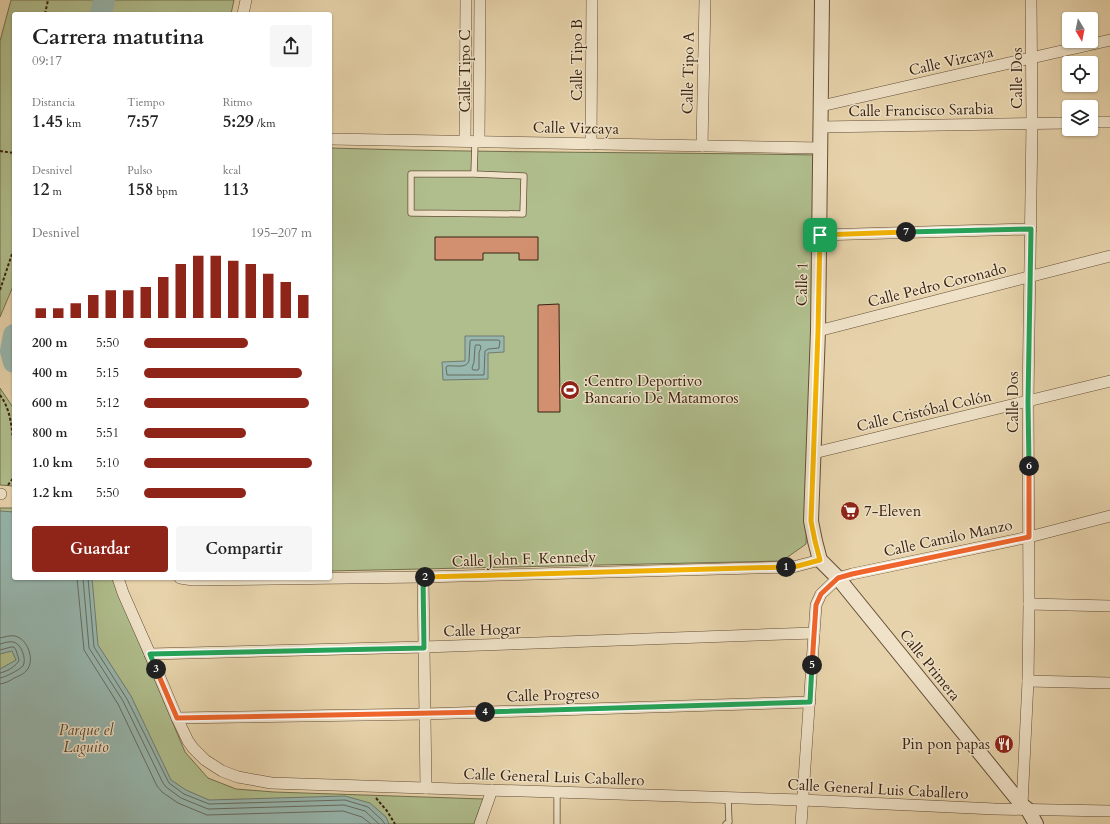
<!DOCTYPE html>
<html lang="es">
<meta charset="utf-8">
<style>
:root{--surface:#fff;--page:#f6f6f6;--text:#222;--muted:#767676;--accent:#8f2418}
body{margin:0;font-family:Cardo,serif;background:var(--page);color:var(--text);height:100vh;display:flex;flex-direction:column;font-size:15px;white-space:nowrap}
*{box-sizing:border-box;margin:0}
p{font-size:13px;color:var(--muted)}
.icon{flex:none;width:22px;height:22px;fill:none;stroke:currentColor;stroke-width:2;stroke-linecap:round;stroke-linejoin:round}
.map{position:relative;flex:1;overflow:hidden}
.sheet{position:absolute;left:12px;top:12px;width:320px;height:568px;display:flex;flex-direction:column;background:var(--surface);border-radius:4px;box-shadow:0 1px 3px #0004}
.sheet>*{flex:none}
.needle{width:26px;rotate:170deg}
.buttons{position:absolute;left:1062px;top:12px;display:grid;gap:8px}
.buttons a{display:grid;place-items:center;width:36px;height:36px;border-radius:4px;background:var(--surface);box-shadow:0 1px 3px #0004;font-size:20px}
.pin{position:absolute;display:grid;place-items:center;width:34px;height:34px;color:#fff;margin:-17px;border-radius:8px;box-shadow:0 2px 6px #0006}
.km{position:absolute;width:20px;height:20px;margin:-10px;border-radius:50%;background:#222;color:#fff;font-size:11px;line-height:20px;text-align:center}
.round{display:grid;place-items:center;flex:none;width:42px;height:42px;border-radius:4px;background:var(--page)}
.headline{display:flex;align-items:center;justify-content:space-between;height:68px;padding:0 20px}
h1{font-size:22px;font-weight:600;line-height:30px}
.figures{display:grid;grid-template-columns:repeat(3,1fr);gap:6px;height:68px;padding:4px 20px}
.figures div{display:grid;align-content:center}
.figures b{font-size:17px;font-weight:600}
.figures small{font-size:11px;font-weight:400}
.figures p{font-size:11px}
.chart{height:112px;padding:8px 20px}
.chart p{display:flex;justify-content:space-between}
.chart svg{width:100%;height:72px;margin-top:4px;stroke:var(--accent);stroke-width:6}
.primary-button{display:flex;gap:8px;margin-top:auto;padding:8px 20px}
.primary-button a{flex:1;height:46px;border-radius:4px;background:var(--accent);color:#fff;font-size:16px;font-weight:600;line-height:46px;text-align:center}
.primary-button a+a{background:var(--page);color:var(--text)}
ul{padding:0 20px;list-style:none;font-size:13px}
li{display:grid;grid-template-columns:64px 48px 1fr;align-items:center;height:30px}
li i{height:10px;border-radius:5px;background:var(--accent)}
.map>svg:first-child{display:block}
.park{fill:#b0be8d;stroke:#74704e}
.water{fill:#97b7af;stroke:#717b6f}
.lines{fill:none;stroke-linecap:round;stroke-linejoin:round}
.shore{stroke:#686c60;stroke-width:1}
.river{stroke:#97b7af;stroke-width:22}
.building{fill:#d29071;stroke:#392210}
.service-casing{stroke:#644e37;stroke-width:7}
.minor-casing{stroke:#644e37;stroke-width:12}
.tertiary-casing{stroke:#644e37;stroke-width:16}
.path{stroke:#392210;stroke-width:2;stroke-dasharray:3 2;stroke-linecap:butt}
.service{stroke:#efe2c8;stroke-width:5.5}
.minor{stroke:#efe2c8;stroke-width:11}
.tertiary{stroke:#efe2c8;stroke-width:14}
.split-1-casing{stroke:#fff;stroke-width:8}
.split-2-casing{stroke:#fff;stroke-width:8}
.split-3-casing{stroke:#fff;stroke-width:8}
.split-4-casing{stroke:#fff;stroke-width:8}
.split-5-casing{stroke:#fff;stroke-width:8}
.split-6-casing{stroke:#fff;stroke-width:8}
.split-7-casing{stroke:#fff;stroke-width:8}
.split-8-casing{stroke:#fff;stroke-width:8}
.split-1{stroke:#f5b400;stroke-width:5}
.split-2{stroke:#f5b400;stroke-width:5}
.split-3{stroke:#22a559;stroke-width:5}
.split-4{stroke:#f0652b;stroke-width:5}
.split-5{stroke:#22a559;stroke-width:5}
.split-6{stroke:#f0652b;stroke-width:5}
.split-7{stroke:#22a559;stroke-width:5}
.split-8{stroke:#f5b400;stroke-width:5}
.labels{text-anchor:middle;stroke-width:3;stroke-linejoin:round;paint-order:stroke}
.street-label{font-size:15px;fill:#392210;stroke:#efe2c8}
.poi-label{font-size:15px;fill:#392210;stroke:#efe2c8;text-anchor:start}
.park-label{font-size:15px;font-style:italic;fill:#57492f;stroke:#efe2c8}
</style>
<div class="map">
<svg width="1110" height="824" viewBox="0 0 1110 824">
<rect width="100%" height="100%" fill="#e7d3ab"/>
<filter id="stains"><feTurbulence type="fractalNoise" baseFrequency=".005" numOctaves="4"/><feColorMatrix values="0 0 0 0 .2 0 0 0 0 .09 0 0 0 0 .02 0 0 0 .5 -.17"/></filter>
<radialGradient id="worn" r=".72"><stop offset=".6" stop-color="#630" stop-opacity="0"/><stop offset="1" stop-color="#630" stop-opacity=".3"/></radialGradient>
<!-- park -->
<g class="park">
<path d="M11,0H96L92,14H14V284L0,317V41Z"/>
<path d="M113,0H234L231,14H111Z"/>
<path d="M330,148C492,153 654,152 817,155L814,236L806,544L782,561L330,571Z"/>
<path d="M0,388L14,409V486L0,485Z"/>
<path d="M0,508H14V578H112L185,752L208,778L236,789L274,792L483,799L474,824H0Z"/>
</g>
<!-- water -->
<g class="water">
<path d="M465,336H504V352L488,353V379L443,380L442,362L465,361Z"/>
<path d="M0,511L14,512V578H92L98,645L131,696L171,780L186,790L209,800L345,796L370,803L386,817L389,824H0V669L16,660L12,651L0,654Z"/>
</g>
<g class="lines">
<!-- shore -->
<g class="shore">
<path d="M471,340H498L500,341L499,348L488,349L485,351L484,375H447L446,368L447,366C455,365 466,369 469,361L470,342Z"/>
<path d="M476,345H480L481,347L479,353V369L478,370H473L472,368L474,362L475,347Z"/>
<path d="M77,578L84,650L118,704L157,786L162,792L178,803L207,815L343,811L362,817L371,824"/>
<path d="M83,578L89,648L123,701L163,783L166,787L181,798L208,809L344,805L365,811L379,824"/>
<path d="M88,578L94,647L127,699L169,783L184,794L209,804L345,800L368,807L382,820L385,824"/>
<path d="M0,638C5,637 10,635 15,636C28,639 35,660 27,670C24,674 19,676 14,678C10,681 6,683 0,684"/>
<path d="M0,644C4,643 9,641 13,642C21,643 27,659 23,666C19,670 6,677 0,678"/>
<path d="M0,650L11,647H14L16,650L19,660C17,666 6,672 0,673"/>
</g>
<!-- river -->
<g class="river">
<path d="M101,14L104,0"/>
<path d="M14,335L11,351L14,362"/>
</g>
</g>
<!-- building -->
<g class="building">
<path d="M435,237H538V260H519V253H483V260H435Z"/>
<path d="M559,304L560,412H538V305Z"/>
</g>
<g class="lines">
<defs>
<g id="service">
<path d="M474,174L524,176L523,214L411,213V174H474L475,142"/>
<path d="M557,792V824"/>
<path d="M726,824L729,822L728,798"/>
</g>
<g id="minor">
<path d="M243,14L246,0"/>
<path d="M821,106L1110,40"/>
<path d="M1091,122H1110"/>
<path d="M821,127L1069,123"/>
<path d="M330,139L821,148"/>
<path d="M465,141L466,0"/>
<path d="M479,142L480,0"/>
<path d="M591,144L592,0"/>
<path d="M702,146L705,0"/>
<path d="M820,235L1031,229"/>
<path d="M818,331L1110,256"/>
<path d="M814,453L1110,381"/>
<path d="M0,494H1"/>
<path d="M423,577L426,788"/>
<path d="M118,578L123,593L150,654L177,718L188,741L193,748L205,760L222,771L238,777L271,783L802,800L995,809L1110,811"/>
<path d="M180,578L193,580L423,577L793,567L820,560"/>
<path d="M1029,604L1110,606"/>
<path d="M150,654L424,647L814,633"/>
<path d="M1028,681L1110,683"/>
<path d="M177,718L425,714L810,702"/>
<path d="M1022,805L1028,681L1029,604L1028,401L1032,123L1031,0"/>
<path d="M480,824L492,790"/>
<path d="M801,824L816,605L821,594L838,578L852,574L1029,537L1110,516"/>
</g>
<path id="tertiary" d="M822,0L818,331L811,521L815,541L820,560L838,578L1022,805L1028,810L1036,824"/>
</defs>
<!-- service casing -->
<use href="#service" class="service-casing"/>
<!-- minor casing -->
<use href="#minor" class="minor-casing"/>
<!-- tertiary casing -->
<use href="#tertiary" class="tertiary-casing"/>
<!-- path -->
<g class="path">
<path d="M45,14L48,0"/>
<path d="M0,151L14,153"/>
<path d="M14,152L13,171L14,176"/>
<path d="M0,290L14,248"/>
<path d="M0,395C12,411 12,432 14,451"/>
<path d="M8,485L14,477"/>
<path d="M376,798L387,811L395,824"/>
</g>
<!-- service -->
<use href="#service" class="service"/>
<!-- minor -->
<use href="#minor" class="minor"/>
<!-- tertiary -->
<use href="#tertiary" class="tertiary"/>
</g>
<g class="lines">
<defs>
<path id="split-1" d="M786,567H794L820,560L815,541L811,521L818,331L820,235"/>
<path id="split-2" d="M425,577L786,567"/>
<path id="split-3" d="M156,669L150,654L424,648L423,577H425"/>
<path id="split-4" d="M156,669L177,718L485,712"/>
<path id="split-5" d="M485,712L810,702L812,665"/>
<path id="split-6" d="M812,665L816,605L821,594L838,578L852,574L1029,537V466"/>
<path id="split-7" d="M906,232L1031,229L1028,402L1029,466"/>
<path id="split-8" d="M820,235L906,232"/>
</defs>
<!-- split-1 casing -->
<use href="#split-1" class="split-1-casing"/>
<!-- split-2 casing -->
<use href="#split-2" class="split-2-casing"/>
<!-- split-3 casing -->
<use href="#split-3" class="split-3-casing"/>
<!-- split-4 casing -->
<use href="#split-4" class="split-4-casing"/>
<!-- split-5 casing -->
<use href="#split-5" class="split-5-casing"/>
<!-- split-6 casing -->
<use href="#split-6" class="split-6-casing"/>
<!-- split-7 casing -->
<use href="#split-7" class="split-7-casing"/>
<!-- split-8 casing -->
<use href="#split-8" class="split-8-casing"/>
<!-- split-1 -->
<use href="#split-1" class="split-1"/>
<!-- split-2 -->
<use href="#split-2" class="split-2"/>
<!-- split-3 -->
<use href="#split-3" class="split-3"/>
<!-- split-4 -->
<use href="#split-4" class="split-4"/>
<!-- split-5 -->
<use href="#split-5" class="split-5"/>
<!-- split-6 -->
<use href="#split-6" class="split-6"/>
<!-- split-7 -->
<use href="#split-7" class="split-7"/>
<!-- split-8 -->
<use href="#split-8" class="split-8"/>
</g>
<!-- icons -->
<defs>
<symbol id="stadium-disc" viewBox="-11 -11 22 22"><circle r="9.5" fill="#8f2418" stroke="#efe2c8"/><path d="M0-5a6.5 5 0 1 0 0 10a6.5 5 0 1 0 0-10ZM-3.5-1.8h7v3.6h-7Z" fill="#fff"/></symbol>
<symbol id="supermarket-disc" viewBox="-11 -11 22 22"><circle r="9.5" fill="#8f2418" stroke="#efe2c8"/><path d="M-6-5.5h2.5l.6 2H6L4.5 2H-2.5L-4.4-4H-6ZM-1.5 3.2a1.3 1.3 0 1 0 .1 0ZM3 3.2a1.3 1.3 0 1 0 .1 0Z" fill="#fff"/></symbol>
<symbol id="restaurant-disc" viewBox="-11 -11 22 22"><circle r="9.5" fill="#8f2418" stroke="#efe2c8"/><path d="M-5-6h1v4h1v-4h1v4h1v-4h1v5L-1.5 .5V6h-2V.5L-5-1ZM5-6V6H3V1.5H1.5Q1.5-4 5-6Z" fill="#fff"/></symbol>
</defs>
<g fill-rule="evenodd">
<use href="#stadium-disc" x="559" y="379" width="22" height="22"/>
<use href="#supermarket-disc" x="839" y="500" width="22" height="22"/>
<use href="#restaurant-disc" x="993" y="733" width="22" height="22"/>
</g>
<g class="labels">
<!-- street labels -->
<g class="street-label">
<text transform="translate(577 60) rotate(-90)" y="5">Calle Tipo B</text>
<text transform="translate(951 61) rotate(-13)" y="5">Calle Vizcaya</text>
<text transform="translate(465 71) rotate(-90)" y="5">Calle Tipo C</text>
<text transform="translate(688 73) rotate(-89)" y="5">Calle Tipo A</text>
<text transform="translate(1017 78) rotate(-90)" y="5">Calle Dos</text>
<text transform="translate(921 110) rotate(-1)" y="5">Calle Francisco Sarabia</text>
<text transform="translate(576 128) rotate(1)" y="5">Calle Vizcaya</text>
<text transform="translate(802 284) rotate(-89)" y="5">Calle 1</text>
<text transform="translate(937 285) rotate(-14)" y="5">Calle Pedro Coronado</text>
<text transform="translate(1013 402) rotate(-90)" y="5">Calle Dos</text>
<text transform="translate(924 411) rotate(-13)" y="5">Calle Cristóbal Colón</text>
<text transform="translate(948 538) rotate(-12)" y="5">Calle Camilo Manzo</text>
<text transform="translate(524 559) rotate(-2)" y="5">Calle John F. Kennedy</text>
<text transform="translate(482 630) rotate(-2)" y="5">Calle Hogar</text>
<text transform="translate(930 665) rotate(51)" y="5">Calle Primera</text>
<text transform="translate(553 695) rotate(-2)" y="5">Calle Progreso</text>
<text transform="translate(554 777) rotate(2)" y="5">Calle General Luis Caballero</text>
<text transform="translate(878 789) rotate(3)" y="5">Calle General Luis Caballero</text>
</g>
<!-- poi labels -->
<g class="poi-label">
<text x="584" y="386">:Centro Deportivo<tspan x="584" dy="17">Bancario De Matamoros</tspan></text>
<text x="864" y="516">7-Eleven</text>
<text x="990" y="749" text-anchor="end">Pin pon papas</text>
</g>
<!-- park labels -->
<g class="park-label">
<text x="86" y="735">Parque el<tspan x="86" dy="17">Laguito</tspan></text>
</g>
</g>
<rect width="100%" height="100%" filter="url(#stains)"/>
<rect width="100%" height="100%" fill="url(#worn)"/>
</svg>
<div class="buttons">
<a><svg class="needle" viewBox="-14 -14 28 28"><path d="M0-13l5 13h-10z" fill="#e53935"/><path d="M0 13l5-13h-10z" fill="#767676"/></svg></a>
<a><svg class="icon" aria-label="locate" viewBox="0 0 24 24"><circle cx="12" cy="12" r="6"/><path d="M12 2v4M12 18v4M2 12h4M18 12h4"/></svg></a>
<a><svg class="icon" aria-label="layers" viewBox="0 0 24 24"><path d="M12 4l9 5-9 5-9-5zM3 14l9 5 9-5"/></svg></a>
</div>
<div class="pin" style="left:820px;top:235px;background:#1e9e55"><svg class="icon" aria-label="arrive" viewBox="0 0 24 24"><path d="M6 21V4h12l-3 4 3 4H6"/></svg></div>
<b class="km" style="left:786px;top:567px">1</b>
<b class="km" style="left:425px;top:577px">2</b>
<b class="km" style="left:156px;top:669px">3</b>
<b class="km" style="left:485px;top:712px">4</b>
<b class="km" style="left:812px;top:665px">5</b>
<b class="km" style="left:1029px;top:466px">6</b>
<b class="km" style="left:906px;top:232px">7</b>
<section class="sheet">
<div class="headline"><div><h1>Carrera matutina</h1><p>09:17</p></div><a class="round"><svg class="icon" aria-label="share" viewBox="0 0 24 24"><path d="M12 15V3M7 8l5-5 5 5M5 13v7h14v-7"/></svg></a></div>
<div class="figures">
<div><p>Distancia</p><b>1.45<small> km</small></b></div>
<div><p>Tiempo</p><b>7:57</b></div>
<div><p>Ritmo</p><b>5:29<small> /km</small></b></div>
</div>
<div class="figures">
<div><p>Desnivel</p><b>12<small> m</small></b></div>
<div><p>Pulso</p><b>158<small> bpm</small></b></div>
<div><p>kcal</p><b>113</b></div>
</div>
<div class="chart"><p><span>Desnivel</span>195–207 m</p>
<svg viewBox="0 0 160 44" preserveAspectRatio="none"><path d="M5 44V38M15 44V38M25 44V35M35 44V30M45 44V27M55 44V27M65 44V25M75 44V19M85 44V11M95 44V6M105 44V6M115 44V9M125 44V11M135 44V17M145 44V22M155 44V30"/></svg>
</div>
<ul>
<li><b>200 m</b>5:50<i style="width:62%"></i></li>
<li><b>400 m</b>5:15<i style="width:94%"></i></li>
<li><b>600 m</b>5:12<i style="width:98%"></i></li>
<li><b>800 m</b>5:51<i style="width:61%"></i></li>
<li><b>1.0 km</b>5:10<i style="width:100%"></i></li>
<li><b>1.2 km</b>5:50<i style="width:61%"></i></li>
</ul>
<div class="primary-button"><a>Guardar</a><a>Compartir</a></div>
</section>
</div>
